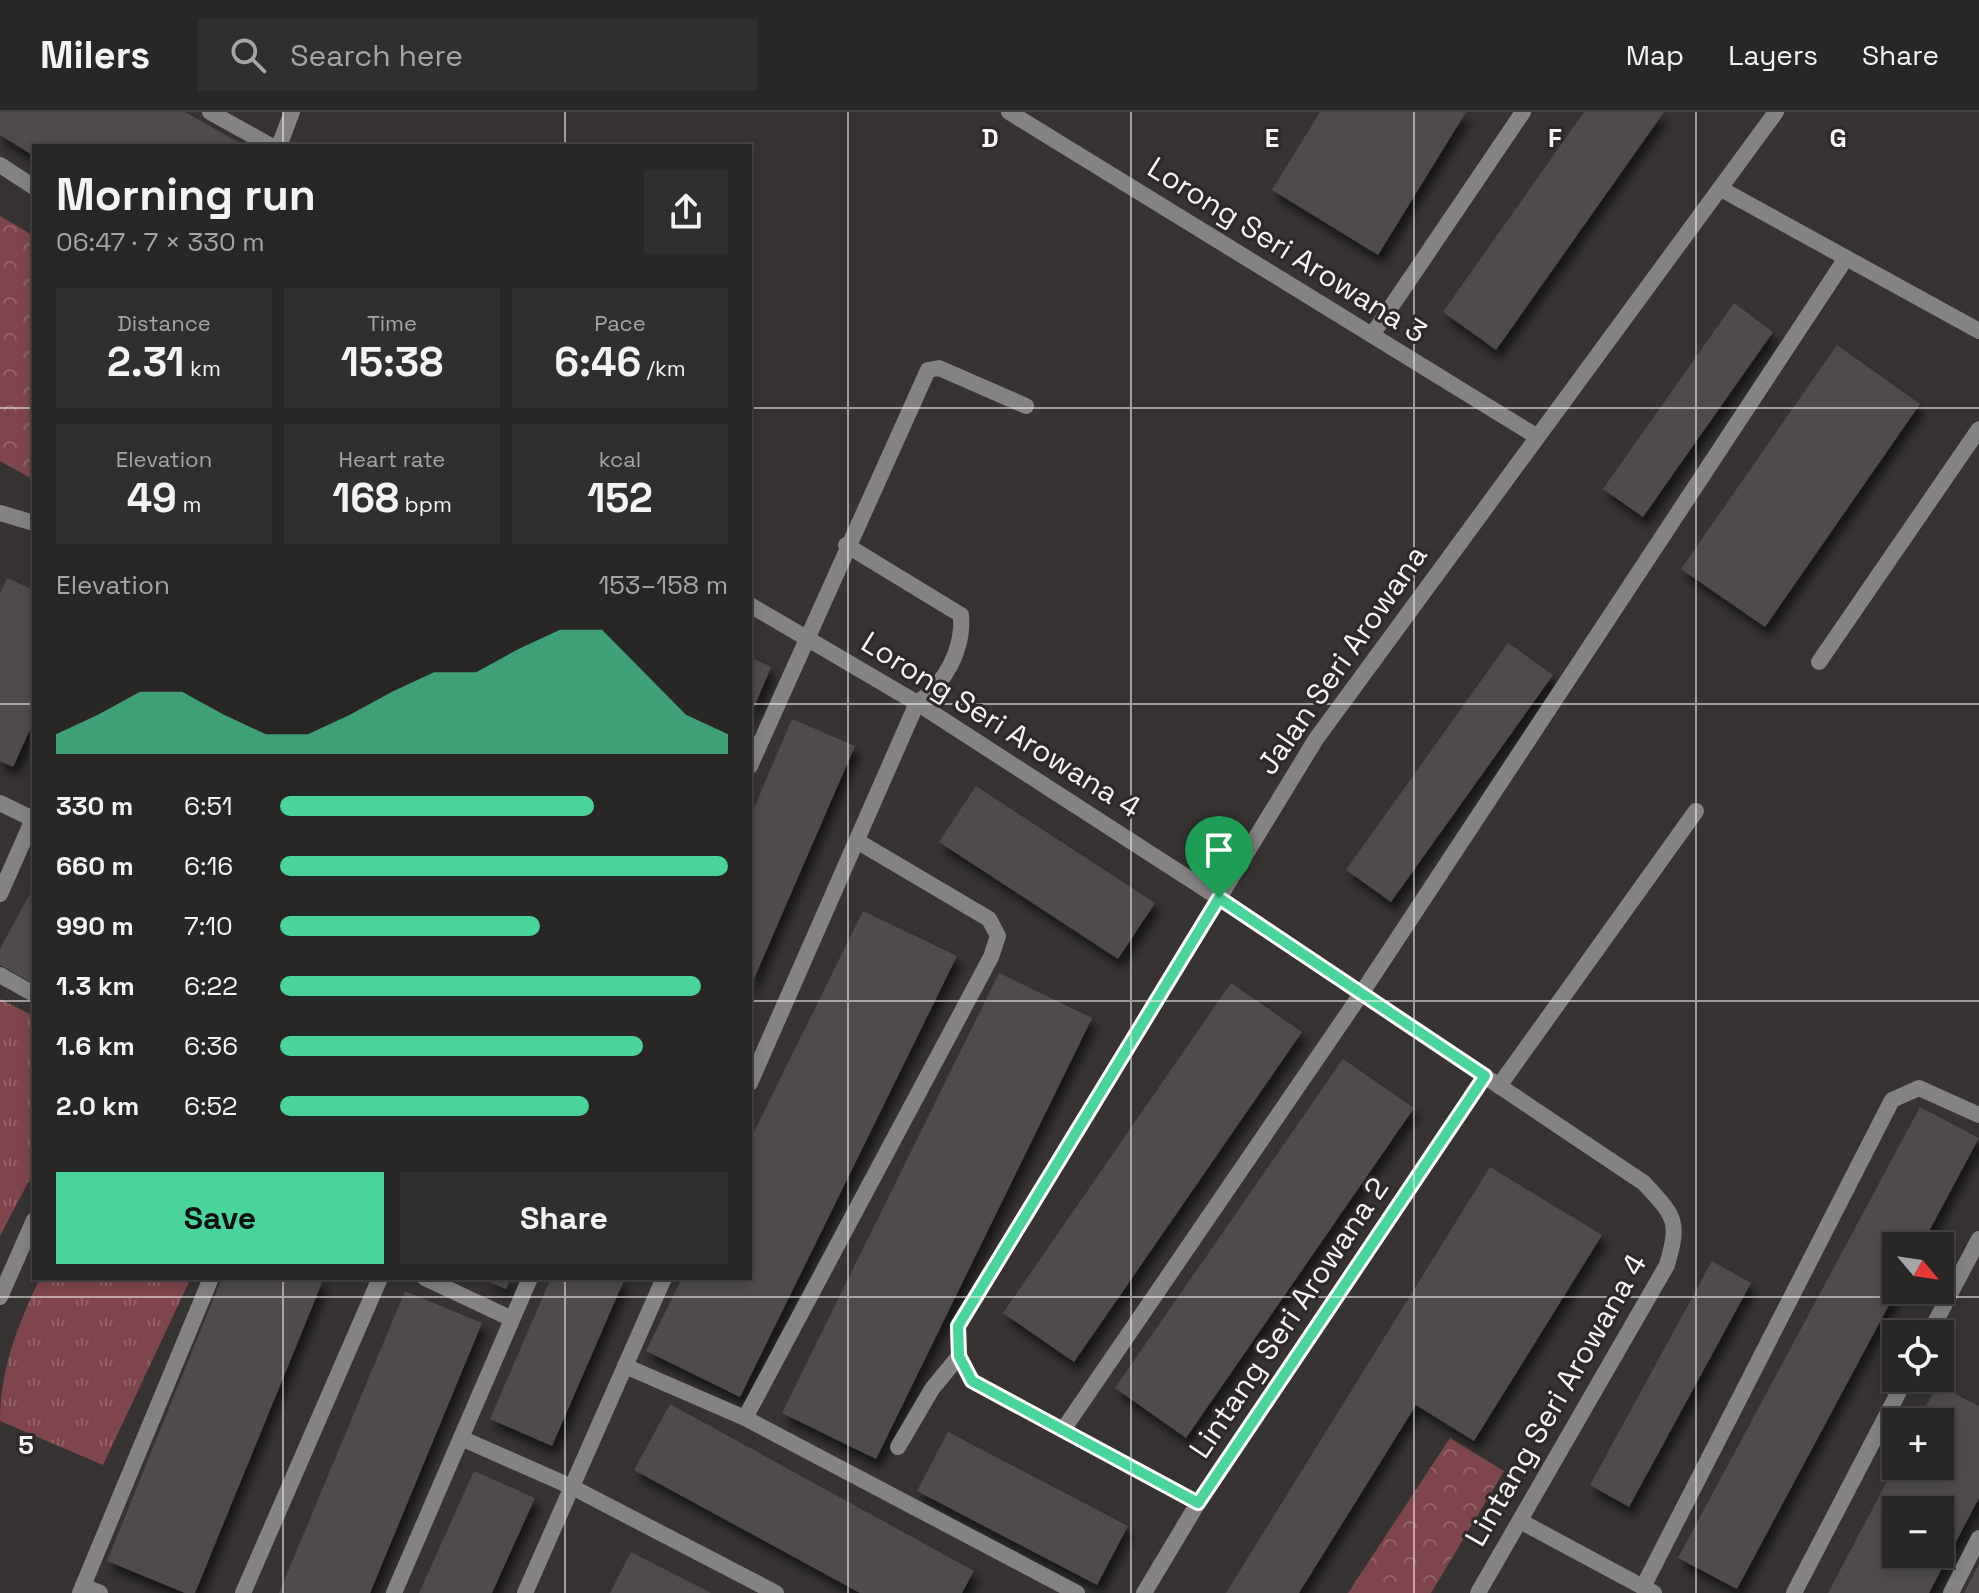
<!DOCTYPE html>
<meta charset="utf-8">
<style>
:root{--surface:#292626;--page:#312e2e;--text:#f1f3f6;--muted:#a5a5a7;--line:#454343;--accent:#49d49c}
body{margin:0;font-family:"Space Grotesk",sans-serif;background:var(--page);color:var(--text);height:100vh;display:flex;flex-direction:column;font-size:30px;white-space:nowrap}
*{box-sizing:border-box;margin:0}
p{font-size:26px;color:var(--muted)}
.icon{flex:none;width:44px;height:44px;fill:none;stroke:currentColor;stroke-width:2;stroke-linecap:round;stroke-linejoin:round}
.map{position:relative;flex:1;overflow:hidden}
.sheet{position:absolute;left:32px;top:32px;width:720px;height:1136px;display:flex;flex-direction:column;background:var(--surface);border-radius:0px;box-shadow:0 4px 12px #0003,0 0 0 2px var(--line)}
.sheet>*{flex:none}
.needle{width:52px;rotate:119deg}
.controls{position:absolute;left:1882px;top:1120px;display:grid;gap:16px}
.controls a{display:grid;place-items:center;width:72px;height:72px;border-radius:0px;background:var(--surface);box-shadow:0 4px 12px #0003,0 0 0 2px var(--line);font-size:40px}
.pin{position:absolute;display:grid;place-items:center;width:68px;height:68px;color:#fff;margin:-82px -34px;border-radius:50% 50% 50% 0;rotate:-45deg;box-shadow:0 0 8px #0007}
.pin .icon{rotate:45deg}
.round{display:grid;place-items:center;flex:none;width:84px;height:84px;border-radius:0px;background:var(--page)}
.overview{display:flex;align-items:center;justify-content:space-between;height:136px;padding:0 24px}
h1{font-size:44px;font-weight:800;line-height:60px}
.metrics{display:grid;grid-template-columns:repeat(3,1fr);gap:12px;height:136px;padding:8px 24px}
.metrics div{display:grid;align-content:center;border-radius:0px;background:var(--page);text-align:center}
.metrics b{font-size:40px;font-weight:800}
.metrics small{font-size:22px;font-weight:400}
.metrics p{font-size:22px}
.chart{height:224px;padding:16px 24px}
.chart p{display:flex;justify-content:space-between}
.chart svg{width:100%;height:144px;margin-top:8px;fill:var(--accent);opacity:.7}
.action{display:flex;gap:16px;margin-top:auto;padding:16px 24px}
.action a{flex:1;height:92px;border-radius:0px;background:var(--accent);color:#111;font-size:32px;font-weight:800;line-height:92px;text-align:center}
.action a+a{background:var(--page);color:var(--text)}
ul{padding:0 24px;list-style:none;font-size:26px}
li{display:grid;grid-template-columns:128px 96px 1fr;align-items:center;height:60px}
li i{height:20px;border-radius:10px;background:var(--accent)}
header{display:flex;align-items:center;gap:48px;box-sizing:border-box;height:112px;padding:0 40px;background:var(--surface);border-bottom:2px solid var(--line)}
header strong{font-size:38px}
nav{display:flex;gap:44px;margin-inline-start:auto;font-size:28px}
.search{width:560px;height:72px;background:var(--page);display:flex;align-items:center;gap:20px;box-sizing:border-box;padding:0 28px;border-radius:0px;color:var(--muted);font-size:30px}
.map>svg:first-child{display:block}
.grass{fill:url(#grass-tufts)}
.forest{fill:url(#forest-crowns)}
.building{fill:#4f4b4b;fill-rule:evenodd;filter:url(#shadow)}
.lines{fill:none;stroke-linecap:round;stroke-linejoin:round}
.lane{stroke:#848282;stroke-width:16}
.street{stroke:#848282;stroke-width:16}
.route-casing{stroke:#fff;stroke-width:16}
.route{stroke:#49d49c;stroke-width:10}
.grid{fill:none;stroke:#f5f3f3;stroke-width:2;stroke-opacity:0.55}
.labels{text-anchor:middle;stroke-width:6;stroke-linejoin:round;paint-order:stroke}
.street-label{font-size:30px;fill:#f5f3f3;stroke:#2d2929}
.grid-label{font-size:26px;text-anchor:middle;font-weight:bold;fill:#f5f3f3;stroke:#2d2929;stroke-width:6;stroke-linejoin:round;paint-order:stroke}
</style>
<header>
<strong>Milers</strong>
<div class="search"><svg class="icon" aria-label="search" viewBox="0 0 24 24"><circle cx="10" cy="10" r="6"/><path d="M15 15l6 6"/></svg>Search here</div>
<nav><a>Map</a><a>Layers</a><a>Share</a></nav>
</header>
<div class="map">
<svg width="1979" height="1481" viewBox="0 0 1979 1481">
<defs>
<pattern id="grass-tufts" width="24" height="20" patternUnits="userSpaceOnUse" patternTransform="scale(2)"><rect width="24" height="20" fill="#7e464c"/><path d="M3 7l-1-3M5 7V3M7 7l1-3M15 17l-1-3M17 17v-4M19 17l1-3" fill="none" stroke="#916166"/></pattern>
<pattern id="forest-crowns" width="20" height="18" patternUnits="userSpaceOnUse" patternTransform="scale(2)"><rect width="20" height="18" fill="#7e464c"/><path d="M2 6a3 3 0 1 1 6 0M12 15a3 3 0 1 1 6 0" fill="none" stroke="#916166"/></pattern>
<filter id="shadow"><feDropShadow dx="5" dy="9" stdDeviation="4" flood-color="#0009"/></filter>
</defs>
<rect width="100%" height="100%" fill="#373333"/>
<!-- grass -->
<g class="grass">
<path d="M0,887L34,904V1059L0,1124Z"/>
<path d="M40,1166H191L103,1353L0,1309C0,1256 18,1213 40,1166Z"/>
</g>
<!-- forest -->
<g class="forest">
<path d="M0,104L34,124V368L0,349Z"/>
<path d="M1450,1326L1504,1359L1431,1481H1348Z"/>
</g>
<!-- building -->
<g class="building">
<path d="M0,0H185L245,34H34V44L0,23Z"/>
<path d="M1320,0H1466L1378,143L1272,78Z"/>
<path d="M1584,0H1664L1496,238L1443,200Z"/>
<path d="M1734,191L1773,220L1643,405L1603,377Z"/>
<path d="M1837,233L1920,292L1765,515L1681,457Z"/>
<path d="M7,466L34,478V609L13,655L0,649V482Z"/>
<path d="M1508,531L1553,563L1391,790L1346,758Z"/>
<path d="M750,545L771,555L750,605Z"/>
<path d="M792,607L855,634L750,876V705Z"/>
<path d="M976,674L1155,791L1118,847L939,730Z"/>
<path d="M34,774V872L0,853V837Z"/>
<path d="M863,799L957,844L740,1285L646,1239L682,1166H750V1028Z"/>
<path d="M999,861L1092,906L876,1347L782,1301Z"/>
<path d="M1231,871L1302,920L1074,1250L1003,1201Z"/>
<path d="M1343,947L1414,996L1186,1326L1115,1276Z"/>
<path d="M1920,995L1979,1026L1921,1134H1896L1897,1178L1737,1477L1678,1446Z"/>
<path d="M1490,1055L1602,1123L1474,1329L1416,1293L1299,1481H1226Z"/>
<path d="M1712,1149L1751,1171L1629,1395L1590,1373Z"/>
<path d="M222,1166H324L195,1481H185L107,1449Z"/>
<path d="M480,1166H510L506,1177Z"/>
<path d="M551,1166H625L552,1334L490,1307Z"/>
<path d="M405,1179L482,1211L370,1481H279Z"/>
<path d="M1937,1273L1979,1294V1386L1929,1481H1828L1895,1354H1940V1310H1918ZM1896,1398H1940V1442H1896Z"/>
<path d="M670,1292L974,1459L962,1481H860L634,1358Z"/>
<path d="M948,1320L1128,1414L1097,1473L917,1379Z"/>
<path d="M474,1359L535,1386L492,1481H419Z"/>
<path d="M631,1440L711,1481H610Z"/>
<path d="M1979,1452V1481H1964Z"/>
</g>
<g class="lines">
<!-- lane -->
<g class="lane">
<path d="M210,0L271,34"/>
<path d="M1372,223L1523,0"/>
<path d="M846,433L961,503C964,537 945,572 917,591"/>
<path d="M750,654L928,258L939,256L1026,294"/>
<path d="M0,691L33,707"/>
<path d="M0,782L34,705"/>
<path d="M0,863L34,882"/>
<path d="M425,1166L512,1207"/>
<path d="M625,1254L745,1306L1077,1481"/>
<path d="M745,1306L991,845L998,824L989,807L857,729"/>
<path d="M1063,1318L1361,882L1846,146"/>
<path d="M461,1326L572,1375"/>
<path d="M898,1335L932,1277L959,1244"/>
<path d="M83,1474L100,1481"/>
<path d="M1643,1475L1892,988L1919,976L1979,1003"/>
<path d="M80,1481L211,1166"/>
<path d="M394,1481L530,1166"/>
<path d="M1951,1481L1979,1426"/>
</g>
<!-- street -->
<g class="street">
<path d="M1009,0L1536,324"/>
<path d="M279,34L292,0"/>
<path d="M0,53L34,75"/>
<path d="M1721,77L1979,219"/>
<path d="M0,401L34,411"/>
<path d="M750,493L917,591L1219,786L1644,1071C1675,1105 1680,1108 1667,1153L1478,1481"/>
<path d="M1819,550L1979,317"/>
<path d="M26,724L34,728"/>
<path d="M750,971L917,591"/>
<path d="M1499,974L1696,699"/>
<path d="M0,1185L34,1108"/>
<path d="M1929,1222L1979,1127"/>
<path d="M572,1375L776,1481"/>
<path d="M1198,1391L972,1269L959,1244L958,1214L1316,627L1776,0"/>
<path d="M1520,1409L1654,1481"/>
<path d="M243,1481L380,1166"/>
<path d="M525,1481L664,1166"/>
<path d="M1144,1481L1198,1391L1485,964"/>
<path d="M1794,1481L1906,1266"/>
</g>
</g>
<g class="lines">
<defs>
<path id="route" d="M1219,786L1485,964L1198,1391L972,1269L959,1244L958,1214Z"/>
</defs>
<!-- route casing -->
<use href="#route" class="route-casing"/>
<!-- route -->
<use href="#route" class="route"/>
</g>
<!-- grid -->
<path class="grid" d="M283,0V34M565,0V34M848,0V1481M1131,0V1481M1414,0V1481M1696,0V1481M0,296H34M750,296H1979M0,592H34M750,592H1979M0,889H34M750,889H1979M283,1166V1481M565,1166V1481M0,1185H1979"/>
<g class="labels">
<!-- street labels -->
<g class="street-label">
<text transform="translate(1287 138) rotate(32)" y="10">Lorong Seri Arowana 3</text>
<text transform="translate(1342 548) rotate(-55)" y="10">Jalan Seri Arowana</text>
<text transform="translate(1001 613) rotate(32)" y="10">Lorong Seri Arowana 4</text>
<text transform="translate(1289 1206) rotate(-56)" y="10">Lintang Seri Arowana 2</text>
<text transform="translate(1556 1288) rotate(-60)" y="10">Lintang Seri Arowana 4</text>
</g>
</g>
<g class="grid-label">
<text x="990" y="35">D</text>
<text x="1272" y="35">E</text>
<text x="1555" y="35">F</text>
<text x="1838" y="35">G</text>
<text x="26" y="1342">5</text>
</g>
</svg>
<div class="controls">
<a><svg class="needle" viewBox="-14 -14 28 28"><path d="M0-13l5 13h-10z" fill="#e53935"/><path d="M0 13l5-13h-10z" fill="#a5a5a7"/></svg></a>
<a><svg class="icon" aria-label="locate" viewBox="0 0 24 24"><circle cx="12" cy="12" r="6"/><path d="M12 2v4M12 18v4M2 12h4M18 12h4"/></svg></a>
<a>+</a>
<a>−</a>
</div>
<div class="pin" style="left:1219px;top:786px;background:#1e9e55"><svg class="icon" aria-label="arrive" viewBox="0 0 24 24"><path d="M6 21V4h12l-3 4 3 4H6"/></svg></div>
<section class="sheet">
<div class="overview"><div><h1>Morning run</h1><p>06:47 · 7 × 330 m</p></div><a class="round"><svg class="icon" aria-label="share" viewBox="0 0 24 24"><path d="M12 15V3M7 8l5-5 5 5M5 13v7h14v-7"/></svg></a></div>
<div class="metrics">
<div><p>Distance</p><b>2.31<small> km</small></b></div>
<div><p>Time</p><b>15:38</b></div>
<div><p>Pace</p><b>6:46<small> /km</small></b></div>
</div>
<div class="metrics">
<div><p>Elevation</p><b>49<small> m</small></b></div>
<div><p>Heart rate</p><b>168<small> bpm</small></b></div>
<div><p>kcal</p><b>152</b></div>
</div>
<div class="chart"><p><span>Elevation</span>153–158 m</p>
<svg viewBox="0 0 160 44" preserveAspectRatio="none"><path d="M0 44V38L10 32L20 25L30 25L40 32L50 38L60 38L70 32L80 25L90 19L100 19L110 12L120 6L130 6L140 19L150 32L160 38V44z"/></svg>
</div>
<ul>
<li><b>330 m</b>6:51<i style="width:70%"></i></li>
<li><b>660 m</b>6:16<i style="width:100%"></i></li>
<li><b>990 m</b>7:10<i style="width:58%"></i></li>
<li><b>1.3 km</b>6:22<i style="width:94%"></i></li>
<li><b>1.6 km</b>6:36<i style="width:81%"></i></li>
<li><b>2.0 km</b>6:52<i style="width:69%"></i></li>
</ul>
<div class="action"><a>Save</a><a>Share</a></div>
</section>
</div>
